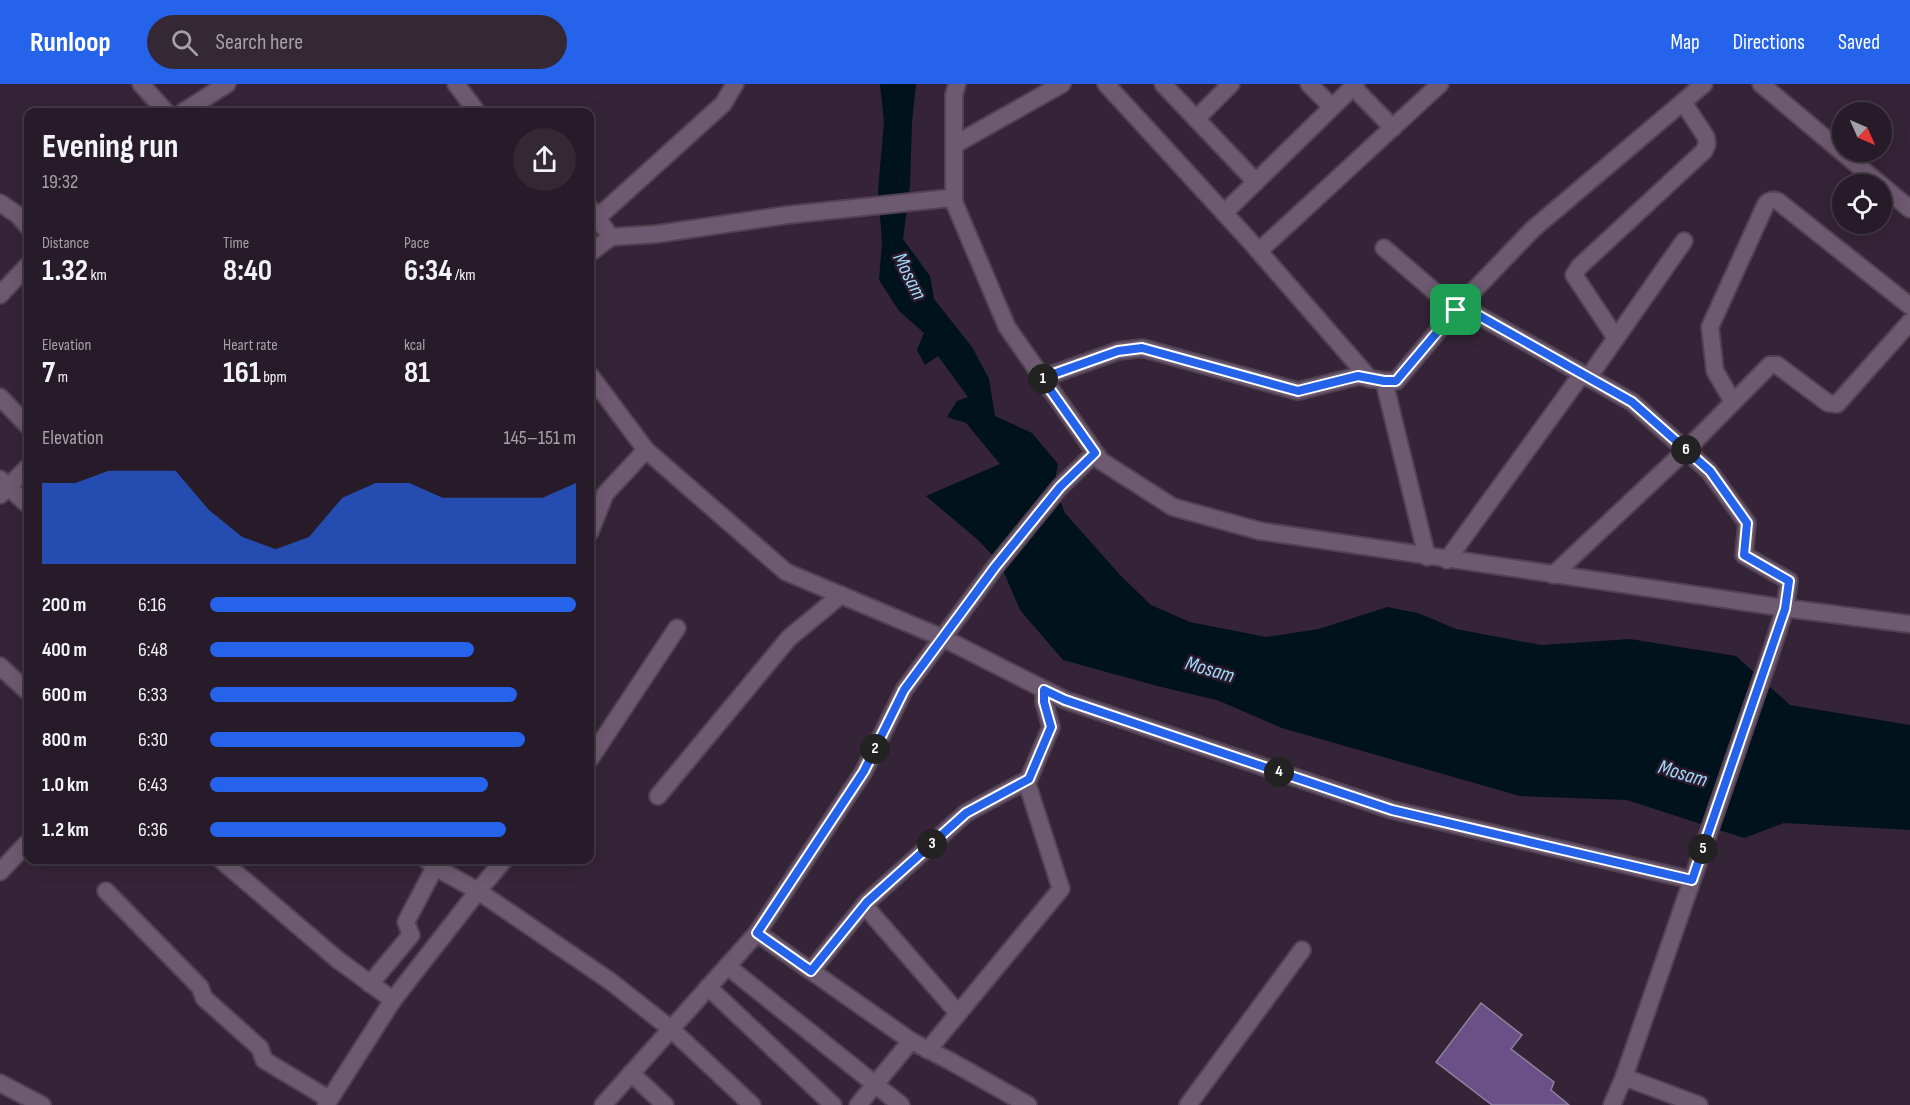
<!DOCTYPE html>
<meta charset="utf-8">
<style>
:root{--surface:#281b29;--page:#342835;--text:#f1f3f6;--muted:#a5a1a8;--line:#443946;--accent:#2563eb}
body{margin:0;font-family:"Sofia Sans Condensed",sans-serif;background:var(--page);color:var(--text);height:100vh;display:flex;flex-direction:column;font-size:22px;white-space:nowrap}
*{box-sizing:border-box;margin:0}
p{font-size:20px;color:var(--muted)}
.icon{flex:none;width:33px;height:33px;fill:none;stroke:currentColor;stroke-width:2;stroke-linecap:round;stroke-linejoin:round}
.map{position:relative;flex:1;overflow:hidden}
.drawer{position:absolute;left:24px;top:24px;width:570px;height:756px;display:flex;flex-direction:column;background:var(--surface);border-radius:12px;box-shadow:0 3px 15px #0003,0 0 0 2px var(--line)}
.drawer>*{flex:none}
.needle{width:39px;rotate:135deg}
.controls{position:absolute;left:1832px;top:18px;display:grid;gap:12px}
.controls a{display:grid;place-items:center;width:60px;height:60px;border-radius:50%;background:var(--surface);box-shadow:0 3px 15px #0003,0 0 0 2px var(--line);font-size:30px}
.pin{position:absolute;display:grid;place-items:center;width:51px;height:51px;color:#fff;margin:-26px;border-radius:12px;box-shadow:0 3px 9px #0006}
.km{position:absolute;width:30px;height:30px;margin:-15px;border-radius:50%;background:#222;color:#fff;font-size:16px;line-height:30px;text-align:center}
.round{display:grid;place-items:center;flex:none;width:63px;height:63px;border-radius:32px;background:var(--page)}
.summary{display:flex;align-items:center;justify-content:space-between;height:102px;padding:0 18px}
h1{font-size:33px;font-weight:700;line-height:45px}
.figures{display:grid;grid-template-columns:repeat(3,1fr);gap:9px;height:102px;padding:6px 18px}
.figures div{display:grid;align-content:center}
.figures b{font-size:30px;font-weight:700}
.figures small{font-size:16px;font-weight:400}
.figures p{font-size:16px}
.chart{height:168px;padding:12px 18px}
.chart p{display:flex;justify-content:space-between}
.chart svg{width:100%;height:108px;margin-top:6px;fill:var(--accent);opacity:.7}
ul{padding:0 18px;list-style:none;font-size:20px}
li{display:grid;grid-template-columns:96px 72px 1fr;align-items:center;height:45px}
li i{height:15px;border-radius:8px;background:var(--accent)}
header{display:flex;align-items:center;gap:36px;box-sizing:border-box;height:84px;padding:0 30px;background:var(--accent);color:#fff}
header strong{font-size:28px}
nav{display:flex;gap:33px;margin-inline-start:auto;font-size:21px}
.search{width:420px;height:54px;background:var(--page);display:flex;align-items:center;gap:15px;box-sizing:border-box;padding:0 21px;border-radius:33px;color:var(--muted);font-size:22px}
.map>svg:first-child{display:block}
.water{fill:#00121c}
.building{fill:#6b5087;stroke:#8e829d;stroke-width:1.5}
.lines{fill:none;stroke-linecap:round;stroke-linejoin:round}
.minor-casing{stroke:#514252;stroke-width:20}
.minor{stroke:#6e5a70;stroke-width:16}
.route-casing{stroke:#fff;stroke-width:12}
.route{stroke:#2563eb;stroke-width:8}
.labels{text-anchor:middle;stroke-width:5;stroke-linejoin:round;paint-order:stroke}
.water-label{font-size:21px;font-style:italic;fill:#9ddaf6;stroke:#2b1a2d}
</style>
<header>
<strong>Runloop</strong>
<div class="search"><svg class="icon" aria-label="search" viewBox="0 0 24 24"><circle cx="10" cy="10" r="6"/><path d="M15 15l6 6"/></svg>Search here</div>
<nav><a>Map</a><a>Directions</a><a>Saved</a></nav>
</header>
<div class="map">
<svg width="1910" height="1021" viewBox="0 0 1910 1021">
<rect width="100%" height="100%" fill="#352437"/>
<!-- water -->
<path class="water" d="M880,0H916L912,38L910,102L903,155L930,192L934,215L972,263L989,295L995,332L1032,349L1058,380L1054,402L1065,429L1120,491L1151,521L1190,538L1266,553L1319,545L1387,523L1418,529L1456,545L1541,561L1630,555L1736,572L1790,621L1910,641V746L1784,739L1744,754L1627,716L1520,712L1282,644L1217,616L1161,603L1063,576L1020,526L1005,491L993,472L978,456L926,412L1000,380L966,339L947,333L957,317L968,313L938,272L925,281L917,266L924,249L899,227L879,196L882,158L878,107L884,38Z"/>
<!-- building -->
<path class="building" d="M1481,919L1522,951L1511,965L1554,998L1551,1006L1569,1021H1492L1436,978Z"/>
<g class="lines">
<defs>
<g id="minor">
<path d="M141,0L166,28"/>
<path d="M456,0L477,28"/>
<path d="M1106,0L1249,156L1370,295"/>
<path d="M1163,0L1256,98"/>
<path d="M1309,0L1332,23"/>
<path d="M1761,0L1880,100"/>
<path d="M1353,3L1393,44"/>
<path d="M183,28L227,0"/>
<path d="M1196,35L1231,0"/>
<path d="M954,61L1062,0"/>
<path d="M1881,101L1910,125"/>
<path d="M954,118V11L957,0"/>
<path d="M0,119L18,131L28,143"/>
<path d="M590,124L611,153"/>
<path d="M1224,129L1356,0"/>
<path d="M597,134L723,20L735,0"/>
<path d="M1384,164L1456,226"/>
<path d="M1259,167L1440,0"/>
<path d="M590,169L611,153L657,150L787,131L950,114L954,118L1007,243L1101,377L1173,423L1260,447L1785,524L1910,540"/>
<path d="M0,211L28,181"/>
<path d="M1616,254L1574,191L1579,183L1704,67L1707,60L1706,53L1683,18"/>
<path d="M590,291L646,366L786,488L943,554L1065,616L1392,726L1692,796"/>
<path d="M1042,294L1118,267L1142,264L1298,307L1358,292L1384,297H1396L1460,221"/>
<path d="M1588,294L1684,157"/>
<path d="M1384,297L1427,473"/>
<path d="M0,313L28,342"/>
<path d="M1733,318L1715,287L1710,243L1766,120C1770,116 1773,115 1779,118L1910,222"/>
<path d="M0,395L28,421"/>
<path d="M0,411L28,383"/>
<path d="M590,448L605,410L646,366"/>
<path d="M1447,476L1582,290"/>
<path d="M1553,491L1686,366L1770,281H1777L1828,319L1837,320L1910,238"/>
<path d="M0,582L28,608"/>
<path d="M590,675L677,544"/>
<path d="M658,712L789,554L841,511"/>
<path d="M221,776L338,876L393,916"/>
<path d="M427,776L435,783L478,807L504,776"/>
<path d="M0,788L28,758"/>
<path d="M106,807L200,903L204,914L260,964L264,976L329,1015"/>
<path d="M864,821L958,929"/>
<path d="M757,849L911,957L952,978L1028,1021"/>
<path d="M727,882L901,1021"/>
<path d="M811,887L867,818L966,729L1029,695"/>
<path d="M370,900L411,851L406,838L435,783"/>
<path d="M708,903L833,1021"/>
<path d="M928,966L1061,805L1027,699L1051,643L1044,618V606"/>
<path d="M631,989L665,1021"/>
<path d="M0,999L42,1021"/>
<path d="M326,1021L393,916L478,807L610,897L671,945L752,1021"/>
<path d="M603,1021L757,849L864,687L904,606L995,483L1060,403L1095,369"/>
<path d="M858,1021L911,957"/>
<path d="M1188,1021L1302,866"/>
<path d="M1612,1021L1624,993"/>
<path d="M1699,1021L1624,993L1770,571L1785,524L1789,497L1744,471L1747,439L1709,387L1632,318L1460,221L1533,145L1704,0"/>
</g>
</defs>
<!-- minor casing -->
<use href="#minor" class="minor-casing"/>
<!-- minor -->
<use href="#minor" class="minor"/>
</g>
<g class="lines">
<defs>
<path id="route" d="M1460,221L1632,318L1710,387L1747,439L1744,471L1789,497L1785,525L1692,796L1392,726L1065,616L1044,606V618L1051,643L1029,695L966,729L867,818L811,887L757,849L864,687L904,606L995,483L1060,403L1095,369L1042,294L1118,267L1142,264L1298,307L1358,292L1384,297H1396Z"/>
</defs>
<!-- route casing -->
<use href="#route" class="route-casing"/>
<!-- route -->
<use href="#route" class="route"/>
</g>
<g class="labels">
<!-- water labels -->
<g class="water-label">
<text transform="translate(910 192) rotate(63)" y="7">Mosam</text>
<text transform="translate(1210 585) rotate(16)" y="7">Mosam</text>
<text transform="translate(1683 689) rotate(17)" y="7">Mosam</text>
</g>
</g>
</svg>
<div class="controls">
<a><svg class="needle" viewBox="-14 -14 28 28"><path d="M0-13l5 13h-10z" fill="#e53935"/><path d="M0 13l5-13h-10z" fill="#a5a1a8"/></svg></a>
<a><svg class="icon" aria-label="locate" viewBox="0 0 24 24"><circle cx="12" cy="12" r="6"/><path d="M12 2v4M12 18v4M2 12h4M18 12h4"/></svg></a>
</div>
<div class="pin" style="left:1456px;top:226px;background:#1e9e55"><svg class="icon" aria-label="arrive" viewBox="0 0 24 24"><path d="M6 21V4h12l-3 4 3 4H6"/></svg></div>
<b class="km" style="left:1043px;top:295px">1</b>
<b class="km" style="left:875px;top:665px">2</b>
<b class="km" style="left:932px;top:760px">3</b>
<b class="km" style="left:1279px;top:688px">4</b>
<b class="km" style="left:1703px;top:765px">5</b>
<b class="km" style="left:1686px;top:366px">6</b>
<section class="drawer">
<div class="summary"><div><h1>Evening run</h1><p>19:32</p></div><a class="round"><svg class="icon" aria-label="share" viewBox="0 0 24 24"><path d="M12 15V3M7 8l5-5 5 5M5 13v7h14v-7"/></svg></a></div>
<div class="figures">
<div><p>Distance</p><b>1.32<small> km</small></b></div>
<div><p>Time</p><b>8:40</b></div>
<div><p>Pace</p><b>6:34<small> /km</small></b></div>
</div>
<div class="figures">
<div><p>Elevation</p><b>7<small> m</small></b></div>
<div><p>Heart rate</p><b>161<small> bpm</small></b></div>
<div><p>kcal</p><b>81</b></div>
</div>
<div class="chart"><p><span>Elevation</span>145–151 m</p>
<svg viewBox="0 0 160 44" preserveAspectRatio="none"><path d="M0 44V11L10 11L20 6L30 6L40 6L50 22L60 33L70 38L80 33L90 17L100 11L110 11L120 17L130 17L140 17L150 17L160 11V44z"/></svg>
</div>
<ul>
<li><b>200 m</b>6:16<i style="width:100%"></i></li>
<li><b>400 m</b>6:48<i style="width:72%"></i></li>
<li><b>600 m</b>6:33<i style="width:84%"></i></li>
<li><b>800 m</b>6:30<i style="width:86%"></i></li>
<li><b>1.0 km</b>6:43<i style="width:76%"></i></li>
<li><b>1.2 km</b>6:36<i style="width:81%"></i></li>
</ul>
</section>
</div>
